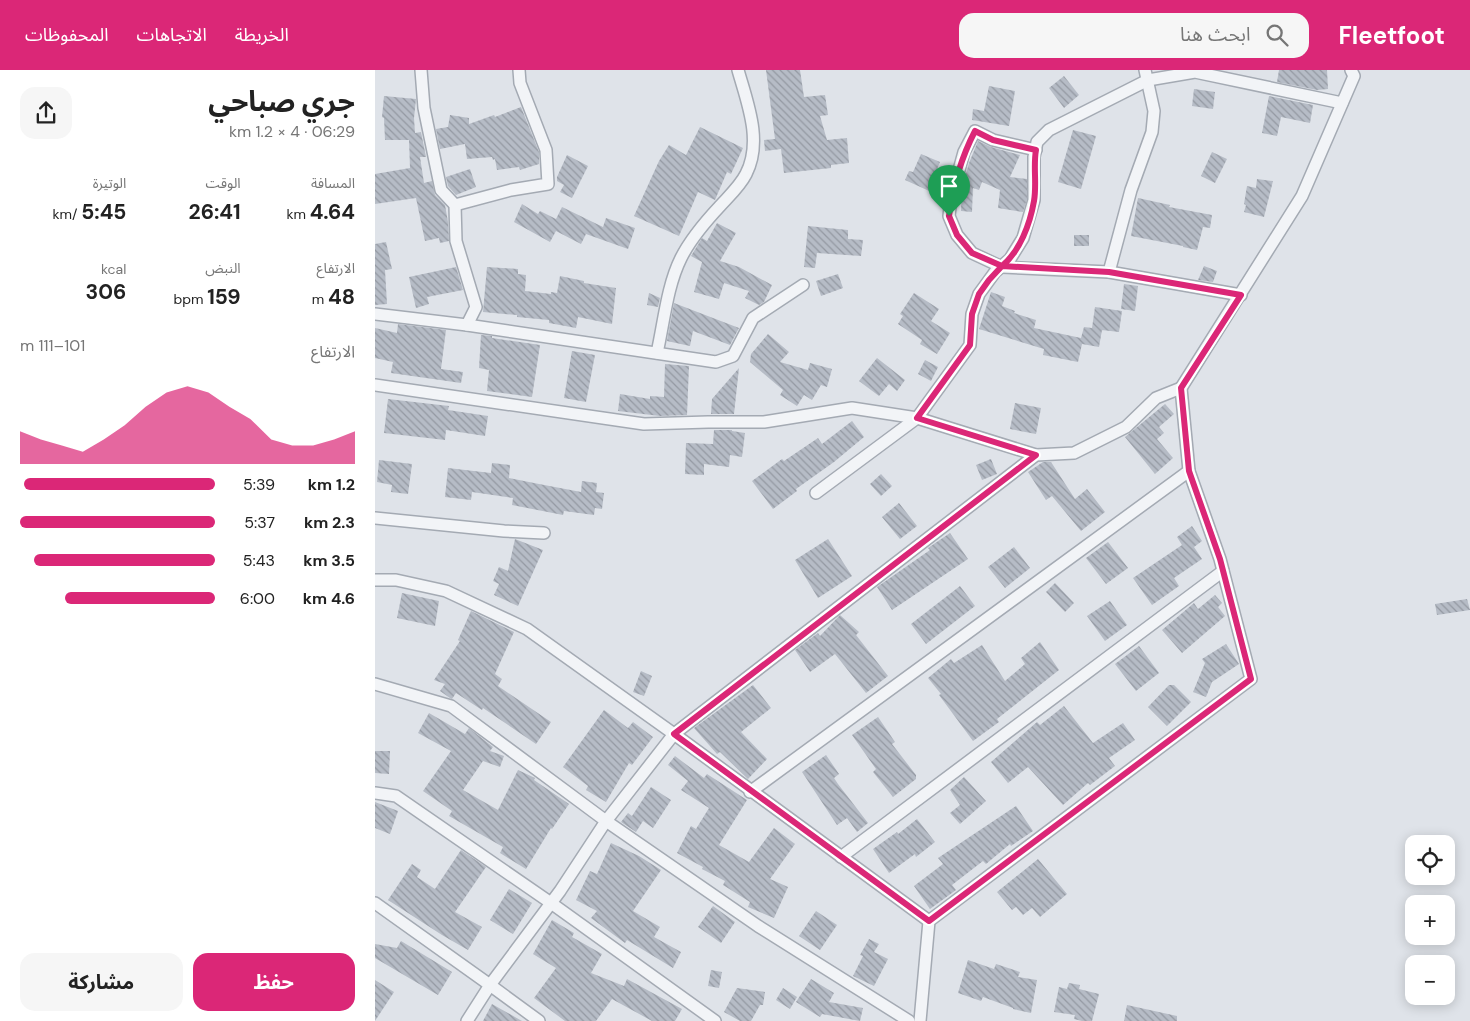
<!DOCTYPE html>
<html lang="ar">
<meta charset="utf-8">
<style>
:root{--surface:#fff;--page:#f6f6f6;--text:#222;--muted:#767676;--accent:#db2777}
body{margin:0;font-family:"DM Sans","Noto Sans Arabic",sans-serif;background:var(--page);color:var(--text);direction:rtl;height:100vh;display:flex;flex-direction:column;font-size:19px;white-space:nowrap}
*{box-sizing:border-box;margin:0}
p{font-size:16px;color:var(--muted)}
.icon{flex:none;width:28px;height:28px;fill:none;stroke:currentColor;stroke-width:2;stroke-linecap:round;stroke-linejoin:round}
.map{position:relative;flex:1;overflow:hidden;direction:ltr}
.side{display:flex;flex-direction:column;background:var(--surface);width:375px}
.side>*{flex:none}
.buttons{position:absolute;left:1030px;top:765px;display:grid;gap:10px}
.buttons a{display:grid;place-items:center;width:50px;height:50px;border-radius:10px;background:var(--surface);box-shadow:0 2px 12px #0003;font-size:25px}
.pin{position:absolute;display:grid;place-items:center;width:42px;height:42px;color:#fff;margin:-51px -21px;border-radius:50% 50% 50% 0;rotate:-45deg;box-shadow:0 0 5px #0007}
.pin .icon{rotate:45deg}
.round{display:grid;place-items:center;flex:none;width:52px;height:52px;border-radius:15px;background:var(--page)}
.summary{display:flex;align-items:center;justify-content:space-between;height:85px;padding:0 20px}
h1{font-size:28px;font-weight:700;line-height:38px}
.metrics{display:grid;grid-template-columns:repeat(3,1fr);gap:8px;height:85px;padding:5px 20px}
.metrics div{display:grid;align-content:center}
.metrics b{font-size:21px;font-weight:700}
.metrics small{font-size:14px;font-weight:400}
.metrics p{font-size:14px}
.chart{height:140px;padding:10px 20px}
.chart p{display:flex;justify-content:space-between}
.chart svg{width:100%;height:90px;margin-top:5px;fill:var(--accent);opacity:.7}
.primary-button{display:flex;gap:10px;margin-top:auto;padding:10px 20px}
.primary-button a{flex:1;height:58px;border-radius:15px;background:var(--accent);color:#fff;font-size:20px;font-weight:700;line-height:58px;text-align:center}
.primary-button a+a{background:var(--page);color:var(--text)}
ul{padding:0 20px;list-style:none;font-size:16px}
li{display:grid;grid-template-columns:80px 60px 1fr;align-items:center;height:38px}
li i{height:12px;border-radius:6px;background:var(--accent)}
header{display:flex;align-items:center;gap:30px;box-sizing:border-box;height:70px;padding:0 25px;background:var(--accent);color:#fff}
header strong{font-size:24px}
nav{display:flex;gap:28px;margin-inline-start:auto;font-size:18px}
.search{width:350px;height:45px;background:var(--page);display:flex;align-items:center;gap:12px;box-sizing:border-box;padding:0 18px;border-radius:15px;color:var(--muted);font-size:19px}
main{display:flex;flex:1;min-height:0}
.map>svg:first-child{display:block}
.building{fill:url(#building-back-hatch)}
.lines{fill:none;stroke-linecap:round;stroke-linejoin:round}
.minor-casing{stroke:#a4aab3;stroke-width:14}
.minor{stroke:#f2f4f7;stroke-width:11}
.route-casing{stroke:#fff;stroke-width:10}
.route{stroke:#db2777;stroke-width:6}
</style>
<header>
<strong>Fleetfoot</strong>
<div class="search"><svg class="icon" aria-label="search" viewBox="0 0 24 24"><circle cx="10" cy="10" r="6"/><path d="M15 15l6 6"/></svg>ابحث هنا</div>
<nav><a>الخريطة</a><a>الاتجاهات</a><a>المحفوظات</a></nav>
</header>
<main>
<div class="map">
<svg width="1095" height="951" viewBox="0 0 1095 951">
<defs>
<pattern id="building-back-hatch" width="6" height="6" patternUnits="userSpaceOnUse" patternTransform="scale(1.25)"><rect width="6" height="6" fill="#b6bcc6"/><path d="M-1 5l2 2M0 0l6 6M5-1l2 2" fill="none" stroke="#9499a2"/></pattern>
</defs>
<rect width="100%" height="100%" fill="#dfe3e9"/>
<!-- building -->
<g class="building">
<path d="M391,0H425L429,27L450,25L453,45L445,46L452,70L472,68L474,93L456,95V98L409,103L406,79L390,81L389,70L400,69Z"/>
<path d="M904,0H952L953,19L942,20L902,12Z"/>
<path d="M689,6L704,25L689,38L674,18Z"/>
<path d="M614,16L640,21L634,56L597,50L598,39L609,41Z"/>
<path d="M819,19L840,22L838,39L817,36Z"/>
<path d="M9,26L41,29L39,48L40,63L46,62L51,87H45L49,113L57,111L60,125L70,135L73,152L74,171L65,173L64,168L50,171L41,128L0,134V104L35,98L34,70H10L9,48L7,47Z"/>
<path d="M894,26L938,35L935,53L906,47L902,66L887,63Z"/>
<path d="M146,37L164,82V94L145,100L144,97L122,100L120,89L118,90L117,87L92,89L90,74L65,79L61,59L73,57L75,45L94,48V54L119,45L120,47Z"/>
<path d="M325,57L368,78L356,104L352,102L340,130L323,122L304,166L259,146L284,91L294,75L311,85Z"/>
<path d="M698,60L721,66L706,119L683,112Z"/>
<path d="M603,71L616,77L645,85L635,107L652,109V129L648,142L623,138L625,120L607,112L604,120L598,118L597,142L586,141L587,117L594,93Z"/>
<path d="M837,82L852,89L840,113L826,106Z"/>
<path d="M546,84L565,92L557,111L568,115L563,125L530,110L534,101L538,102Z"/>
<path d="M192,85L213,96L197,128L185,122L189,115L182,111V107Z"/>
<path d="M95,99L101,117L81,125L73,116L71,107Z"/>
<path d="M882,109L898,111L889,147L869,142L871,135L869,134L872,116L881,118Z"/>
<path d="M763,128L795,135L794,137L837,145L835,158L828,157L822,180L808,177V176L756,166Z"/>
<path d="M147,134L163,144L165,141L181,149L187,137L228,157L231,148L260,158L253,179L211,164L206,174L181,161L175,172L139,152Z"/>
<path d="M342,153L361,163L345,191L364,197L397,215L389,232L384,235L370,228L374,221L349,213L344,229L319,222L327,192L316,186L327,168L332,171Z"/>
<path d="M433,156L473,160V169L488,170L486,186L442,183L440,198L429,197Z"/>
<rect x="699" y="165" width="15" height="11"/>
<path d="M11,172L17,199L10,200L12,234L0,235V174Z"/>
<path d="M829,196L842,201L838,212L823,210Z"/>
<path d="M81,197L88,220L52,227L54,234L41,238L34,207Z"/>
<path d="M112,197L143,199V204L151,205L150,221L176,224V222L182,223L185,206L209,211V213L241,218L237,254L203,247L201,258L174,253V250L142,247V245L108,242Z"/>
<path d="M463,204L468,218L446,226L441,211Z"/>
<path d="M749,214L763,216L760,241L746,239Z"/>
<path d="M616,222L630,227L627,236L640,241L639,243L661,250L659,258L706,268L709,257L717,258L720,237L747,241L744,262L718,259L727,260L724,277L707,274L703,292L668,285L669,279L604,259Z"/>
<path d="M274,223L285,228L283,237L272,235Z"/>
<path d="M539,223L564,239L556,251L575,263L562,284L545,274L547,270L523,254L528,246L525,244Z"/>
<path d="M299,233L364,258L355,275L318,261L315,276L292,271Z"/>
<path d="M23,254L71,260L66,299L88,302L86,313L16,303L18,292L0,288V258L22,263Z"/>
<path d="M393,264L414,282L405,292L433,300L435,293L457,299L452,317L446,315L437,330L429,325L422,336L405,325L408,320L375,292L376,284Z"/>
<path d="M106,265L117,266V268L165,275L157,327L112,321L114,300L104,298Z"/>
<path d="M197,281L220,285L211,332L189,328Z"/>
<path d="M502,288L530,310L522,321L514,314L504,326L484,311Z"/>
<path d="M550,290L563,297L556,311L543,304Z"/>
<path d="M290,294L314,296L312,345L285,346L243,341L245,324L275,329V326L289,327Z"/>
<path d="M364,298L359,344H336L337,329Z"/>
<path d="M13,329L74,336L73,340L113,346L110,366L71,360L70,370L9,363Z"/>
<path d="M640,333L666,338L661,364L635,359Z"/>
<path d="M790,334L799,344L784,357L789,363L782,369L798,388L780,404L750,367Z"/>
<path d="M477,351L489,367L459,392L421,419L422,421L398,439L377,411L407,389L409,391L443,368L447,374Z"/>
<path d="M339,360H357V361L370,363L367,387L355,385L354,397L329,394V405L310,404L311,373L338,374Z"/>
<path d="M616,389L622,404L607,410L601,395Z"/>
<path d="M4,390L37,394L33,424L16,422L17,415L2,412Z"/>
<path d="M668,392H676L700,429L712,419L730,442L706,461L677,426L671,430L653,402Z"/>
<path d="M117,393L135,395L134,408L164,414L206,422L207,411L222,413L221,422L229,423L227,439L220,438L219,445L189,441L188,445L137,435L138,428L97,422L96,430L70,427L73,398L116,403Z"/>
<path d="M506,404L517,416L506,426L495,414Z"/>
<path d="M524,433L542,456L525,469L507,447Z"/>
<path d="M817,456L827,471L819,477L827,489L799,508L804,516L777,535L758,508L807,475L802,467Z"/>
<path d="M575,463L593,489L517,540L502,517L555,480L553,478Z"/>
<path d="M140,469L168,480L143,536L119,525L124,514L118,511L124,497L133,501Z"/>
<path d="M453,469L477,506L443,528L420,490Z"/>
<path d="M733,472L753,498L731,514L711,488Z"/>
<path d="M639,477L655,498L630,518L613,497Z"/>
<path d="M680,513L699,533L690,542L671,522Z"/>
<path d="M585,516L600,536L551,574L536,554Z"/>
<path d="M27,523L64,531L60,556L22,548Z"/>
<path d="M840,525L847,533L843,537L850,546L807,583L787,560L819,533L823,539Z"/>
<path d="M1092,529L1095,540L1062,545L1060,534Z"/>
<path d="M735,531L752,555L730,571L712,546Z"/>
<path d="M96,541L139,562L120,604L127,609L123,616L176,652L161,674L108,638L107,640L81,623L77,629L75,628L65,621L70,614L59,610L85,571L83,570Z"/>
<path d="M465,545L484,562L481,565L513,606L491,623L460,584L435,602L420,580L443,563L445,566Z"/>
<path d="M665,572L684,600L622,649L624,652L598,671L564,625L566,624L553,608L576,589L579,593L607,575L630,611L650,594L646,588Z"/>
<path d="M851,574L864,594L837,612L831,627L818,622L830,593L827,589Z"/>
<path d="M764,576L784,603L761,621L740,594Z"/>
<path d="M266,601L277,606L269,626L258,622Z"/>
<path d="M378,615L396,638L366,662L392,689L373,709L345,682L342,684L319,658Z"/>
<path d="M794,615H799L816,632L792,656L773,637Z"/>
<path d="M689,636L718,673L748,653L760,670L734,688L740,696L715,715L713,713L688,735L653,697L633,713L616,692L662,652L665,655Z"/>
<path d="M229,640L253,658L258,652L278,667L257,695L254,693L231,732L211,720L213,716L188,697Z"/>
<path d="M54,643L90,664L94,658L118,677L115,681L129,686L125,697L108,691L88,720L123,740L143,700L160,708L159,710L194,734L177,759L176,758L151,799L125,783L128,777L74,746L77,741L48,721L76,681L43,663Z"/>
<path d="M503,647L520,672L517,674L541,705V709L518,727L498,702L501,699L477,665Z"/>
<path d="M0,681H15L14,704L0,703Z"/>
<path d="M451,685L464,704L459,708L463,714L493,753L482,762L472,748L462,755L427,702Z"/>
<path d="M300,686L329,708L332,704L372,730L344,775L374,792L399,758L420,774L395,809L413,817L399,848L373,837L375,832L348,815L350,811L327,799L328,797L302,783L316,756L321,759L334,738L306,720L313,711L293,695Z"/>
<path d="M589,707L611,731L585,754L575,743L585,735L575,720Z"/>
<path d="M276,717L296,730L278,758L268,751L261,762L246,752L253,743L257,746Z"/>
<path d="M0,732L23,741L15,764L0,758Z"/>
<path d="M641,736L658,761L636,776L635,774L611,794L608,791L577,815L581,820L555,839L539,816L568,794L563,788Z"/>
<path d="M542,749L560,772L541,787L540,784L514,803L498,779L522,762L523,764Z"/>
<path d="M236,773L264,786L286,800L258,841L285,857L279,867L306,882L298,898L252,870L250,873L216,848L222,841L201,830L215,801L222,804Z"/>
<path d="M86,780L111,797L80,842L107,857L93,880L67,865L13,830L37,794L46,800L42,807L60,819Z"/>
<path d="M663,789L692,824L665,847L657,838L648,845L641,837L637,840L622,822Z"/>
<path d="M134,819L157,833L138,864L115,850Z"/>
<path d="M338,836L360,852L346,873L323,857Z"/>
<path d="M441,841L462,855L445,880L424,866Z"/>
<path d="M177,850L199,863L197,867L227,884L216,903L249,916L252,909L307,939L300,951H277L237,929L221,951H190L159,928L181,898L158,884Z"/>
<path d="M494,869L504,874L499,882L513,889L499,916L478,906L488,886L485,885Z"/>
<path d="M26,871L77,902L63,925L0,888V874L22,878Z"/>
<path d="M593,890L619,899L621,894L645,902L643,907L662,910L656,943L638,939V938L608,927L606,931L583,923Z"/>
<path d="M336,900L347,902L344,918L333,916Z"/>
<path d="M436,909L459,923L454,932L488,938L485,951L447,944L445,947L421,932Z"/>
<path d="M0,910L19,922L0,951Z"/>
<path d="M694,913L705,915L704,919L724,924L717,951H707L699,949L700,945L679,942L684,917L692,919Z"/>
<path d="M362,918L390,922L388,935H385L376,951H365L349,942Z"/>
<path d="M408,918L422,927L415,939L401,930Z"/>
<path d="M117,934L147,951H108Z"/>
<path d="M752,935L802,946V951H749Z"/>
</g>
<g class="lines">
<defs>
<g id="minor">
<path d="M46,0L49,38L66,120L80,135L81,171L101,237L92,255"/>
<path d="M661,80L618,70L600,61L589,82L576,129L574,146L582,165L597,183L627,197L734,202L866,225"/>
<path d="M80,135L136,120L173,114L171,80L145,13L144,0"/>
<path d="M734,202L756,120L777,62L779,41L770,0"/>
<path d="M0,244L92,255L341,292L358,286L378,248L428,215"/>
<path d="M282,283C289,252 292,216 306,188C316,168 330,152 345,136C354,126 365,116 371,104C388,71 372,32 363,0"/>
<path d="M0,315L269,354L333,352H389L477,338L542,348L661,385"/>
<path d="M806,318L927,126L979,6L976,0"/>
<path d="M441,423L542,348L595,275L597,244L604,224L620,202L635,189L648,168L659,130V87L662,72L674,60L773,10L820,2L967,33"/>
<path d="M0,448L129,461L169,463"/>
<path d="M0,510H21L71,521L152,559L299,664L661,385L699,383L751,357L781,328L806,318L814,401L845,489L876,609L554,851L545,951"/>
<path d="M0,614L76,636L231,751L185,821L115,915L0,833"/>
<path d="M375,722L814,401"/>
<path d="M0,723L21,726L176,833L340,951"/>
<path d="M466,787L848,501"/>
<path d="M92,951L115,915L164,951"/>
<path d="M534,951L383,856L231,751L299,664L554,851"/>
</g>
</defs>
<!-- minor casing -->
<use href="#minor" class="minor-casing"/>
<!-- minor -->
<use href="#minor" class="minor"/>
</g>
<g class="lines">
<defs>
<path id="route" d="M574,146L582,165L597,183L627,196L614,210L604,224L597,244L595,275L542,348L661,385L299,664L554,851L876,609L845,489L814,401L806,318L866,225L734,202L627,196C645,181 655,154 659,131C662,114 658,96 661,80L618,70L600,61C586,88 578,116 574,146"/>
</defs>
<!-- route casing -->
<use href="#route" class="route-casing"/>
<!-- route -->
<use href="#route" class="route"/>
</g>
</svg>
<div class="buttons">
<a><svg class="icon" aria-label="locate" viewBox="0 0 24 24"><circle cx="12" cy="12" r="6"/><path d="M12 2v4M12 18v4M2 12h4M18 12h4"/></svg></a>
<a>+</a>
<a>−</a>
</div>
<div class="pin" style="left:574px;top:146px;background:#1e9e55"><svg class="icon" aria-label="arrive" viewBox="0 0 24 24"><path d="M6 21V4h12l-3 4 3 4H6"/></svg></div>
</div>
<section class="side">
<div class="summary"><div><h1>جري صباحي</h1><p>06:29 · 4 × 1.2 km</p></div><a class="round"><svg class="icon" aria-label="share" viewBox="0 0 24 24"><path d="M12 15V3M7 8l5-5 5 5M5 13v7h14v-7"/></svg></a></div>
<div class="metrics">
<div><p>المسافة</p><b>4.64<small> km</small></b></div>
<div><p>الوقت</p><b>26:41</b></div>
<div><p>الوتيرة</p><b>5:45<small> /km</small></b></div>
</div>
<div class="metrics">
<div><p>الارتفاع</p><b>48<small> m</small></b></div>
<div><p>النبض</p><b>159<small> bpm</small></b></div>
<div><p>kcal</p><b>306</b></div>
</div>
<div class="chart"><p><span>الارتفاع</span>101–111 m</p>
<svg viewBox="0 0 160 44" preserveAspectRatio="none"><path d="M0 44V28L10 32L20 35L30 38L40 32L50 25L60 16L70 9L80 6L90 9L100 16L110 22L120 32L130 35L140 35L150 32L160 28V44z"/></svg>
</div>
<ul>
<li><b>1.2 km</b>5:39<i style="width:98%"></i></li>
<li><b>2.3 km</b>5:37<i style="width:100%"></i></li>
<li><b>3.5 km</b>5:43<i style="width:93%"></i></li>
<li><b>4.6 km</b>6:00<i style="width:77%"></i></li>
</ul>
<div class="primary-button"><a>حفظ</a><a>مشاركة</a></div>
</section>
</main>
